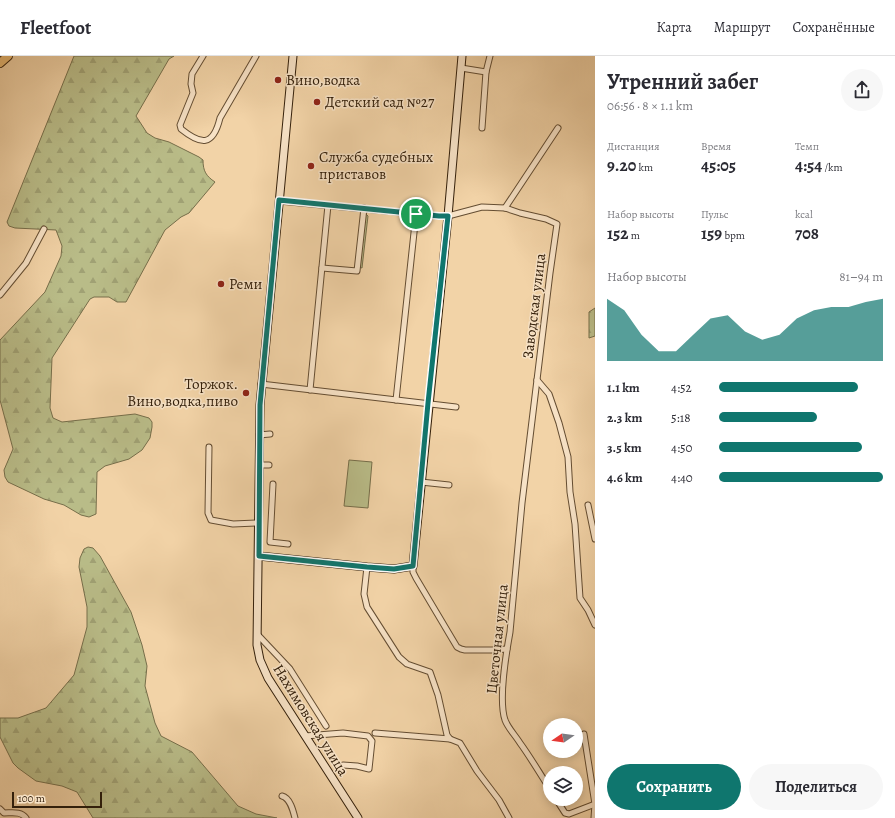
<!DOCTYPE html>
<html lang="ru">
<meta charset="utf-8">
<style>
:root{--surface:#fff;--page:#f7f7f7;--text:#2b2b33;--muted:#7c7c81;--line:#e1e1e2;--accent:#0f766e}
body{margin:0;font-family:Alegreya,serif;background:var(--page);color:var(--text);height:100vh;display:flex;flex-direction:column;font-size:15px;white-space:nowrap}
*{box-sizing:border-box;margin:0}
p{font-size:13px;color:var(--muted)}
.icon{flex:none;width:22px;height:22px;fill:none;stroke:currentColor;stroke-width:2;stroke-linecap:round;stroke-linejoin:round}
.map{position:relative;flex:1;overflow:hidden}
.panel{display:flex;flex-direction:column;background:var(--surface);width:300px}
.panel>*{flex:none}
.needle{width:26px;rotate:257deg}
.controls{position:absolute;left:543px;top:662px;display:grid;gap:8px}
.controls a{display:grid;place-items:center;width:40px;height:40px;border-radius:50%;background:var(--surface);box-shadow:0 2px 10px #0003;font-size:20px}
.scale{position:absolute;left:12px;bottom:10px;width:90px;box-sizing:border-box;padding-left:4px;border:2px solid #34200b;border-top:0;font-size:11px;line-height:14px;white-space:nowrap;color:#34200b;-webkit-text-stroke:3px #f7e2c6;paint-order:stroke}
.pin{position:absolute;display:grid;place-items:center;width:34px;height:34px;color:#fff;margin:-17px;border:2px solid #fff;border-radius:50%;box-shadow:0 1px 4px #0007}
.round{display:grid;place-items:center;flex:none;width:42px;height:42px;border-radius:21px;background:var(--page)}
.summary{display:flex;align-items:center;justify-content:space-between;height:68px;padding:0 12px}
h1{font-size:22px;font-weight:700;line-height:30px}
.metrics{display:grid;grid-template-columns:repeat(3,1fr);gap:6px;height:68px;padding:4px 12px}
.metrics div{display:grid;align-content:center}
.metrics b{font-size:17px;font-weight:700}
.metrics small{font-size:11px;font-weight:400}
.metrics p{font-size:11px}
.chart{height:112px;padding:8px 12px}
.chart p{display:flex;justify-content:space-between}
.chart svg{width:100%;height:72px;margin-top:4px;fill:var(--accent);opacity:.7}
.primary-button{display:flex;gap:8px;margin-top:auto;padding:8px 12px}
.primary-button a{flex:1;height:46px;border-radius:24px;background:var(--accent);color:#fff;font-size:16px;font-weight:700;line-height:46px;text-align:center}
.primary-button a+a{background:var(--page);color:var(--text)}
ul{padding:0 12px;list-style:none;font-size:13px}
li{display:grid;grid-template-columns:64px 48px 1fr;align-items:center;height:30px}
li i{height:10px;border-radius:5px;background:var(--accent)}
header{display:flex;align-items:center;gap:24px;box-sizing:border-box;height:56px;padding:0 20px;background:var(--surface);border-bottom:1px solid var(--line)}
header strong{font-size:19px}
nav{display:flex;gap:22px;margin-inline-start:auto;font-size:14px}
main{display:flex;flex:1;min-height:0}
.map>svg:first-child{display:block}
.grass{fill:url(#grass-tufts);stroke:#766e4a}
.forest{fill:url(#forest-firs);stroke:#766e4a}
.pitch{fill:#b9bc88;stroke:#766e4a}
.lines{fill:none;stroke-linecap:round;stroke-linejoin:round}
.minor-casing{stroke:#644d32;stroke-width:7}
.secondary-casing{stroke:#34200b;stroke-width:9}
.primary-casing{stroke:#34200b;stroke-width:10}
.minor{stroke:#f7e2c6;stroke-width:5}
.secondary{stroke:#f7e2c6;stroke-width:7}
.primary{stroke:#e9ba74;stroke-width:8}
.route-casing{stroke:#fff;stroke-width:8}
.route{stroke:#0f766e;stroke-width:5}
.poi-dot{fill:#8f2418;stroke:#f7e2c6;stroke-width:1.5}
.labels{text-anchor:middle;stroke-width:3;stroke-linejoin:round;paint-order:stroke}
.poi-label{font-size:15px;fill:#34200b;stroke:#f7e2c6;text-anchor:start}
.street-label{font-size:15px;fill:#34200b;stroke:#f7e2c6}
</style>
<header>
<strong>Fleetfoot</strong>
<nav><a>Карта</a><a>Маршрут</a><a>Сохранённые</a></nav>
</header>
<main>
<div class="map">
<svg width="595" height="762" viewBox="0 0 595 762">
<defs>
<pattern id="grass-tufts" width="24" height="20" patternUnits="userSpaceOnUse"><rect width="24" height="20" fill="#b9bc88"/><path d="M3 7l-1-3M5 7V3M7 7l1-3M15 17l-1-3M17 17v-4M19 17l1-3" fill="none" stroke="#a0a174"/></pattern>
<pattern id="forest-firs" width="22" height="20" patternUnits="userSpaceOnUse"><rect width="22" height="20" fill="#b9bc88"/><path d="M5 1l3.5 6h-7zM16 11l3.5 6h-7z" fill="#a0a174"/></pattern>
</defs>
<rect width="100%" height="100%" fill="#f2d3a7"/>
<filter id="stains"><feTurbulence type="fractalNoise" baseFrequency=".005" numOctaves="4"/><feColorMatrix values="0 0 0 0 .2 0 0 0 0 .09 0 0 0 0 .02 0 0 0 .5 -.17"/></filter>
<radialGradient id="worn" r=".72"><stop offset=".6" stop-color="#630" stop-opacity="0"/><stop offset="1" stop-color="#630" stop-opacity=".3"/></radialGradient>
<!-- grass -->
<path class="grass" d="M366,158L368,160L362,212L359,211L364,159Z"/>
<!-- forest -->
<g class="forest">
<path d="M74,0H174L169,3L136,60L147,77L155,82L169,86L199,101L203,104C203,115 206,120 215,126L189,157L181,161L165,174L126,246H117L109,241H94L90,243L52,302L50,352L53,362L62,366L135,358L149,362L152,366V371L150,382L142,394L129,403L105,410L97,416L96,458L89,461L81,459L64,449L44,443L8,426L5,421L4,414L13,393L0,344V284L45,236L61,200L62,190L56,174L15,172L9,170L7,166Z"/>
<path d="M595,252V280L589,282V256Z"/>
<path d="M88,491L93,492L100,500L131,556L142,589L147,610L145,630L155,667L161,680L192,696L238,750L256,758L277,762H93L77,736L62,730L36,725L18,712L13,707L0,681V662H18L46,652L74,619L87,571V551L79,511L80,502L84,493Z"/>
</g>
<!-- pitch -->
<path class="pitch" d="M349,404L372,406L368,452L344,450Z"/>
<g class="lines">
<defs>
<g id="minor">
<path d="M203,0L192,18L191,28L193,37L180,69L181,73C201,89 213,91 220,62L256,0"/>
<path d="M461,12L486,16"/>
<path d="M482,72L486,16L490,0"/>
<path d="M279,145L439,160H448L482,151L505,152L520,157L546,163L557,168L550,217L522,447L510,576C506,598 498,643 505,664C508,672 515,679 520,687C531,702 540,718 550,733"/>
<path d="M505,152L558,72"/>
<path d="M322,212L357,215L364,152"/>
<path d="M0,239L26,207L44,173"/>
<path d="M537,324L549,338L559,367L568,401L570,436L575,468L580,542L588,554L595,569"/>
<path d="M261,328L456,351"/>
<path d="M310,334L328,149"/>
<path d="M396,344L416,158"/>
<path d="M259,379L270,378"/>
<path d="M209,391L208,457L211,464L233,468L259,467"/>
<path d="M259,409H269"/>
<path d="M421,426L449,429"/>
<path d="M273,428L270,486L288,488"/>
<path d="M588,449L595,483"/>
<path d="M413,510V516L416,522L457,591L461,593L465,594H492L507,593"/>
<path d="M367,511L364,538L367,551L399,601L407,608L430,616L438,639L447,679L450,683L460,687L477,715L499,744L509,762"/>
<path d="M257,578L290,613L326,670"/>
<path d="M375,677L450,683"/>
<path d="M584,678L595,748L594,762"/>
<path d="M305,680L343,677L368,680L372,685L369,713L357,710L343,709"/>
<path d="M282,740C290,742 293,754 295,762"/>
<path d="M556,743L565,757L569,758L595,748"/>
<path d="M0,753L4,757C12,757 21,755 26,762"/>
</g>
<g id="secondary">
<path d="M293,0L260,349L257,589L260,604L268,622L358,762"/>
<path d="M259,500L367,511L394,513L413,510L448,160L462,0"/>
</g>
<path id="primary" d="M0,7L8,0"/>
</defs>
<!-- minor casing -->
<use href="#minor" class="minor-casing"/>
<!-- secondary casing -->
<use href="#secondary" class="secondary-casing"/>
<!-- primary casing -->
<use href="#primary" class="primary-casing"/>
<!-- minor -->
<use href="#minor" class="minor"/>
<!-- secondary -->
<use href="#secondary" class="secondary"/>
<!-- primary -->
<use href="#primary" class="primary"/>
</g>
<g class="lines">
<defs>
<path id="route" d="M279,144L439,160H448L428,347L413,510L394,513L367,511L259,500L260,349Z"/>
</defs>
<!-- route casing -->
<use href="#route" class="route-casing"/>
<!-- route -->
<use href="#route" class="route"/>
</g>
<!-- markers -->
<g class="poi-dot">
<circle cx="278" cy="24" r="4"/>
<circle cx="317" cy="46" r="4"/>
<circle cx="311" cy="110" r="4"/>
<circle cx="221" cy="228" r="4"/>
<circle cx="246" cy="337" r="4"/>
</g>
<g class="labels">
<!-- poi labels -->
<g class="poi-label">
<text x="286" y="29">Вино,водка</text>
<text x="325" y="51">Детский сад №27</text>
<text x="319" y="106">Служба судебных<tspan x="319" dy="17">приставов</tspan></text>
<text x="229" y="233">Реми</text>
<text x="238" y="333" text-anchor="end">Торжок.<tspan x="238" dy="17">Вино,водка,пиво</tspan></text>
</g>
<!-- street labels -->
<g class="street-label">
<text transform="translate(534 250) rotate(-83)" y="5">Заводская улица</text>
<text transform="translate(497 583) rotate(-84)" y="5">Цветочная улица</text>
<text transform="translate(311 664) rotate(58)" y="5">Нахимовская улица</text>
</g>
</g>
<rect width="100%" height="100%" filter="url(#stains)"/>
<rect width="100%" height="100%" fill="url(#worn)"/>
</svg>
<div class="controls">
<a><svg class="needle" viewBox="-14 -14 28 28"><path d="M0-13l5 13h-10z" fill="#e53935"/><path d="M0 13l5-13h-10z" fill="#7c7c81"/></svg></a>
<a><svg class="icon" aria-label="layers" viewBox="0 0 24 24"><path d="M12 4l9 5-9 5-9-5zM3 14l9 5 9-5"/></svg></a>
</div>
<div class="scale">100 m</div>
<div class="pin" style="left:416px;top:158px;background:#1e9e55"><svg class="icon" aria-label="arrive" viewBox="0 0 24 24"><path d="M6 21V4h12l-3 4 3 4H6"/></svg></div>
</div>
<section class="panel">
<div class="summary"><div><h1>Утренний забег</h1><p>06:56 · 8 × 1.1 km</p></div><a class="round"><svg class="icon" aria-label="share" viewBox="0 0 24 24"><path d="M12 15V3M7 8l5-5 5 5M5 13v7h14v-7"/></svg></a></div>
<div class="metrics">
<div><p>Дистанция</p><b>9.20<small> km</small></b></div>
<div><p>Время</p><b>45:05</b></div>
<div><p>Темп</p><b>4:54<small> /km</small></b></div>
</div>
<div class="metrics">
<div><p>Набор высоты</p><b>152<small> m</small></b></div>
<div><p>Пульс</p><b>159<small> bpm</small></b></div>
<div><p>kcal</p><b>708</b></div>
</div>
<div class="chart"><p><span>Набор высоты</span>81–94 m</p>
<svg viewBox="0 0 160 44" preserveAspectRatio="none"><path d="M0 44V6L10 13L20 28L30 38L40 38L50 28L60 18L70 16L80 26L90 31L100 28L110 18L120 13L130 11L140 11L150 8L160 6V44z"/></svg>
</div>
<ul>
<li><b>1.1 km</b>4:52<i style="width:85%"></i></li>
<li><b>2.3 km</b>5:18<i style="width:60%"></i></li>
<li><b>3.5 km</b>4:50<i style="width:87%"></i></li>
<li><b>4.6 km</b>4:40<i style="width:100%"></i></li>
</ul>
<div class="primary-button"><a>Сохранить</a><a>Поделиться</a></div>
</section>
</main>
